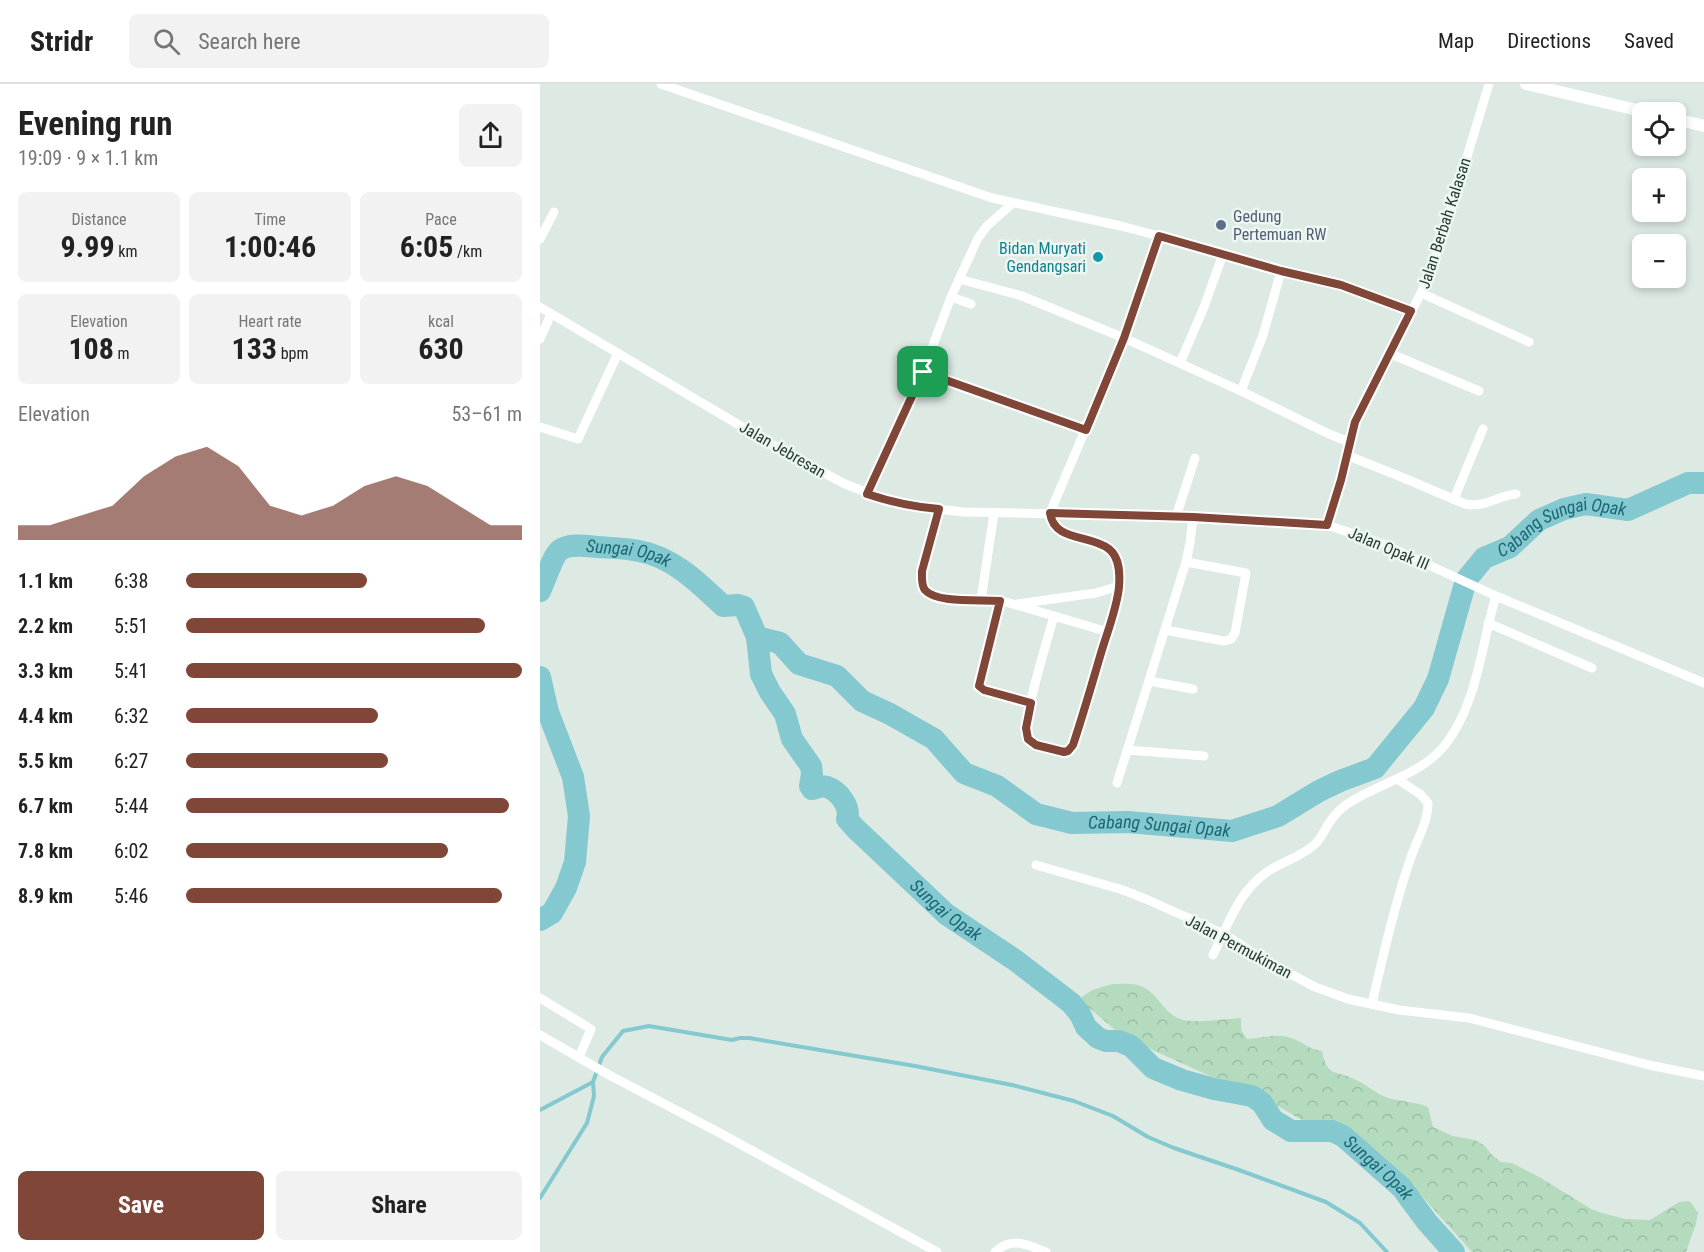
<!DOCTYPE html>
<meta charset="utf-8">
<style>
:root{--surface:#fff;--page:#f2f2f2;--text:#222;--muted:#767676;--line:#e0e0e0;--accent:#804638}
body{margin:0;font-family:"Roboto Condensed",sans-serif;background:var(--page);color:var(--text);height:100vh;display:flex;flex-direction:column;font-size:22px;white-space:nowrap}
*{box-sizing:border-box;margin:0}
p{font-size:20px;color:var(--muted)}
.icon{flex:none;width:33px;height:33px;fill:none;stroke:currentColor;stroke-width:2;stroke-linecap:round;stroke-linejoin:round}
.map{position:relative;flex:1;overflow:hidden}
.sheet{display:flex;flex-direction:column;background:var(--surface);width:540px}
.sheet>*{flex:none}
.fabs{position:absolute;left:1092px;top:18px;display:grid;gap:12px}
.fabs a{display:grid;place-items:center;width:54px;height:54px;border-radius:9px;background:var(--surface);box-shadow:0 3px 9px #0003;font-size:30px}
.pin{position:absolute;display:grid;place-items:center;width:51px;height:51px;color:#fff;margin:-26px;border-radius:12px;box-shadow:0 3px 9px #0006}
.round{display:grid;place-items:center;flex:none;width:63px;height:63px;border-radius:9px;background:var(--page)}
.summary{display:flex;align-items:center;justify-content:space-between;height:102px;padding:0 18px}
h1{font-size:33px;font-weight:700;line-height:45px}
.figures{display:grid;grid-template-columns:repeat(3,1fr);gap:9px;height:102px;padding:6px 18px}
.figures div{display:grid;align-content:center;border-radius:9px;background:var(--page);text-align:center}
.figures b{font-size:30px;font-weight:700}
.figures small{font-size:16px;font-weight:400}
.figures p{font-size:16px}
.chart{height:168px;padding:12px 18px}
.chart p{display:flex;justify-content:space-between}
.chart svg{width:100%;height:108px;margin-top:6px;fill:var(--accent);opacity:.7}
.cta{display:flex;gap:12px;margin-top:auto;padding:12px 18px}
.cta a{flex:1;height:69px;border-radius:9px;background:var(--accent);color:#fff;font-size:24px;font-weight:700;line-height:69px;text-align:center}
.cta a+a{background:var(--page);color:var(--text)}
ul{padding:0 18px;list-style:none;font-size:20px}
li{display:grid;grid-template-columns:96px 72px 1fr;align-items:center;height:45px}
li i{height:15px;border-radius:8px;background:var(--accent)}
header{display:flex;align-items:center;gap:36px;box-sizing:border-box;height:84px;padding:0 30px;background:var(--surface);border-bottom:2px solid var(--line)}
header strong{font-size:28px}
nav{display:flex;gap:33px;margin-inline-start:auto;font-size:21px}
.search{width:420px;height:54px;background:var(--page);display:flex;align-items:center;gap:15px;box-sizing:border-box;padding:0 21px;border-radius:9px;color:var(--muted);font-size:22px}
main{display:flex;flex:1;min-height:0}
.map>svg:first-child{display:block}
.forest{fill:url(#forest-crowns)}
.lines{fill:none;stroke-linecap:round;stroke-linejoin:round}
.stream{stroke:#84c8d0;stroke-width:4}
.river{stroke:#84c8d0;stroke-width:22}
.minor{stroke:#fff;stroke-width:9}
.tertiary{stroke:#fff;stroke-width:12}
.route-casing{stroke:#fff;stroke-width:12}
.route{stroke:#804638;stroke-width:8}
.service-dot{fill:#5c6f8a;stroke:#eef6f1;stroke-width:2}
.culture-dot{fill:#0f9aa8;stroke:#eef6f1;stroke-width:2}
.labels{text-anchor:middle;stroke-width:5;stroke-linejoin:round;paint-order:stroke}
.service-label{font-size:16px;fill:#4e5e75;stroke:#eef6f1;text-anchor:start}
.street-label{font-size:16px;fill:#1f3931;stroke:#eef6f1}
.culture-label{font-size:16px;fill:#0d838f;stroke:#eef6f1;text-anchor:end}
.water-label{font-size:18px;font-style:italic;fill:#1a6974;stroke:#eef6f1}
</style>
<header>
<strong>Stridr</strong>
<div class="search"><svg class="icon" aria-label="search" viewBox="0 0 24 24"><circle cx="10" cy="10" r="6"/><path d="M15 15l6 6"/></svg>Search here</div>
<nav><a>Map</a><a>Directions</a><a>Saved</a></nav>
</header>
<main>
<section class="sheet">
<div class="summary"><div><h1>Evening run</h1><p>19:09 · 9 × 1.1 km</p></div><a class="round"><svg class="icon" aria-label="share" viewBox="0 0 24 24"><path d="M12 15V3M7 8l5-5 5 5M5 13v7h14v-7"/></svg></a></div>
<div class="figures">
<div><p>Distance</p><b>9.99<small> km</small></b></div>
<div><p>Time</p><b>1:00:46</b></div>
<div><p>Pace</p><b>6:05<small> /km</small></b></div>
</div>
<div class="figures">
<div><p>Elevation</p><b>108<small> m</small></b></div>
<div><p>Heart rate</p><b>133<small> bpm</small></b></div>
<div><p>kcal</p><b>630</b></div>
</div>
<div class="chart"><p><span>Elevation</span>53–61 m</p>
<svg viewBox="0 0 160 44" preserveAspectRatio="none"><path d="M0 44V38L10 38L20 34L30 30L40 18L50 10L60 6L70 14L80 30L90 34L100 30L110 22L120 18L130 22L140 30L150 38L160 38V44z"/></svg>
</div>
<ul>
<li><b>1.1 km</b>6:38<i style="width:54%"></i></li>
<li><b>2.2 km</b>5:51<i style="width:89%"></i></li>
<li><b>3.3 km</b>5:41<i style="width:100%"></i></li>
<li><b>4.4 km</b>6:32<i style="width:57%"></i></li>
<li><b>5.5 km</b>6:27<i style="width:60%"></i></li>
<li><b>6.7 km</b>5:44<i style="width:96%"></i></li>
<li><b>7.8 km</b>6:02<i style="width:78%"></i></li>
<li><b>8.9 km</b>5:46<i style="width:94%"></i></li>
</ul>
<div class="cta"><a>Save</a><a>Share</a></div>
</section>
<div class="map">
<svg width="1164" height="1168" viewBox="0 0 1164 1168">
<defs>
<pattern id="forest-crowns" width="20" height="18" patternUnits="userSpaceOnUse" patternTransform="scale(1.5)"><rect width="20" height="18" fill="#b5dbbe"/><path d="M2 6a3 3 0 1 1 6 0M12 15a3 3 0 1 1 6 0" fill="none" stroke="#9bbda4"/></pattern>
</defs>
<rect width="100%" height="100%" fill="#dde9e3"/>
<!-- forest -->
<path class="forest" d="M572,900C583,900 595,898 605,904C619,912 624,929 640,935C653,940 686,935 701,934V946L707,955C721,954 738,949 751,954C764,958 767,965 782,967C787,993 795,986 814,995C824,999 833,1007 843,1012C857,1018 874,1017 888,1023L893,1043L913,1052L935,1056L945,1062L952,1071L961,1078L972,1079L1001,1094L1051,1125L1062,1129L1085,1135L1110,1136L1139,1118L1150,1117L1158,1129L1156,1140L1146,1168H932L871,1100L702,1001L672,993L582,952L539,915L552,906Z"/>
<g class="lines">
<!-- stream -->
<g class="stream">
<path d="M0,1026L53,998"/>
<path d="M0,1114L47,1039L54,1012L53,998L62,973L83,947L109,942L192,956L200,954H209L375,982L472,1001L534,1017L573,1032L608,1053L634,1064L699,1086L786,1118L820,1139L847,1168"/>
</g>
<!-- river -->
<g class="river">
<path id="s1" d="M0,507C5,497 13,471 20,466C30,459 46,462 57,463C71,464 85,464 99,467C133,473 159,499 183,522L198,521L204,523L217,553L221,590L230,608L245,630L252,655L271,682L272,690L270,702L272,705C277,704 281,701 287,703C299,707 311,723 307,735L315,744L406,830L475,876L531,919L540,930L546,943L558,954L566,957H579L591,962L613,984L642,996L674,1005L712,1012L722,1019L733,1036L751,1047H792L803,1052L862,1104L887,1138L914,1168"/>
<path id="s2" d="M217,553L240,559L259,580L297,592L322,617L350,630L394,655L424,689L457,702L496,730L532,739L588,738L692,747L738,732L779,707L800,697L835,684L884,624L898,595L926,496L944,474L970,463L999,436L1024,425L1046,420L1088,426L1148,399H1164"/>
<path d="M0,593L8,628L33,693L39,732L35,778L26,804L12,829L0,836"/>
</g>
<!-- minor -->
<g class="minor">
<path d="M121,0L452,114L581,142L619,152L741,187L801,201L871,227"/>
<path d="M0,155L14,128"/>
<path d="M419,195L482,212L584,254L619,152"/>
<path d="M881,209L989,258"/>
<path d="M411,213L431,220"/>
<path d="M0,223L243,367L305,400L349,417L370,422L424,428L574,431L787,441L841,459L956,512L1164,599"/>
<path d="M0,255L11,230"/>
<path d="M851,270L939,307"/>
<path d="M640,279L664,223L683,170"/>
<path d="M383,288L545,346"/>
<path d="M701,307L723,251L741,187"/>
<path d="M0,343L38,355L78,269"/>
<path d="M806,371L859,392L925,420C946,424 956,412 976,410"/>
<path d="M328,410L383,288L411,213L438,154L447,142L473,119"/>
<path d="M914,415L943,345"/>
<path d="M399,425L382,487V497L384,505L394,512L411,515L466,518L514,532C509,552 480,640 488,654C492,661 505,664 513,666C521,668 527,670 533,661C543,629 553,597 562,565C568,546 577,523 578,503C580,490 580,474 569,465C550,450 514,458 510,429L584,254L701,307L789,350L809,358"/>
<path d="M636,433L655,374"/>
<path d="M787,441L801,396L815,338L881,209L903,152L949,0"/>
<path d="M441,516L454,429"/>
<path d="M460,517L439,598V602L444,606L491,619"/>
<path d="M477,520L556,509L579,502"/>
<path d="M514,532L568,548"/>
<path d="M948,539L1052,584"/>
<path d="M625,546L684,557L691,555L695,549L706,489L646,478"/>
<path d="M609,597L653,605"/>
<path d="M587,666L664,672"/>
<path d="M577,699L646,478L650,459L653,433"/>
<path d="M496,781L583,806L608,816L684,850L723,875L775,903L808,915L859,926L929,934L1109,981L1164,992"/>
<path d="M673,871C688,841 698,808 727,788C741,778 761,773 774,761C781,755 784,747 789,739C795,730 803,722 812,717C843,698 882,690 905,661C938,619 941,561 956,512"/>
<path d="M0,914L51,945L39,973"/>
<path d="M832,920C843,872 854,823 870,776C876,757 888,739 888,719L880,710L857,695"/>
<path d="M0,951L69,991L178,1048L397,1168"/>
<path d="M455,1168C472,1152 487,1161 506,1168"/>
</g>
<!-- tertiary -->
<g class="tertiary">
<path d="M986,0L1106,28"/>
<path d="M1136,35L1164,42"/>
</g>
</g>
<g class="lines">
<defs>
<path id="route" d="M619,152L741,187L801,201L871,227L815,338L801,396L787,441L653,433L510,429C514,458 550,450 569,465C580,474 580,490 579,503C577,524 567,549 561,569C552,600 543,631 533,661L528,667L524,668L496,661L488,655L486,644L491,619L444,606L439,602L460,517C442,515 397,520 385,506C381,501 382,493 382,487L399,425C374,423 351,418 327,410L383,288L546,346L584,254Z"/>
</defs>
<!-- route casing -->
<use href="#route" class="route-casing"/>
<!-- route -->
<use href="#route" class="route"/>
</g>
<!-- markers -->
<circle class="service-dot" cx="681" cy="141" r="6"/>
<circle class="culture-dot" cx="558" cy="173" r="6"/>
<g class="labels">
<!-- service labels -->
<g class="service-label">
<text x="693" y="138">Gedung<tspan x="693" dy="18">Pertemuan RW</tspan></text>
</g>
<!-- street labels -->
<g class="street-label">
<text transform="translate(904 139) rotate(-72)" y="6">Jalan Berbah Kalasan</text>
<text transform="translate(243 365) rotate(30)" y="6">Jalan Jebresan</text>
<text transform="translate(849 464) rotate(23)" y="6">Jalan Opak III</text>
<text transform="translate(699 862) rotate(28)" y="6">Jalan Permukiman</text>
</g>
<!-- culture labels -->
<g class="culture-label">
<text x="546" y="170">Bidan Muryati<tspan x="546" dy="18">Gendangsari</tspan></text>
</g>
<!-- water labels -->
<g class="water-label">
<text dy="6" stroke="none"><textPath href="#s2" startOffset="1020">Cabang Sungai Opak</textPath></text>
<text dy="6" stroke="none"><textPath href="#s1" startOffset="116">Sungai Opak</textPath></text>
<text dy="6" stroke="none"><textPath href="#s2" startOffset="462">Cabang Sungai Opak</textPath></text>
<text dy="6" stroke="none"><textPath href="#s1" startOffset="640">Sungai Opak</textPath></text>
<text dy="6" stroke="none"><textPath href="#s1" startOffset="1164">Sungai Opak</textPath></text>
</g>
</g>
</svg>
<div class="fabs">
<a><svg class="icon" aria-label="locate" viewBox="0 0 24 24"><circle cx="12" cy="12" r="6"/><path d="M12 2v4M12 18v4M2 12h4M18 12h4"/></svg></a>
<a>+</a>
<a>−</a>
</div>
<div class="pin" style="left:383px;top:288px;background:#1e9e55"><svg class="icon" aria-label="arrive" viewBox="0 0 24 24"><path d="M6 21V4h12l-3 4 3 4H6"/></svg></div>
</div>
</main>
